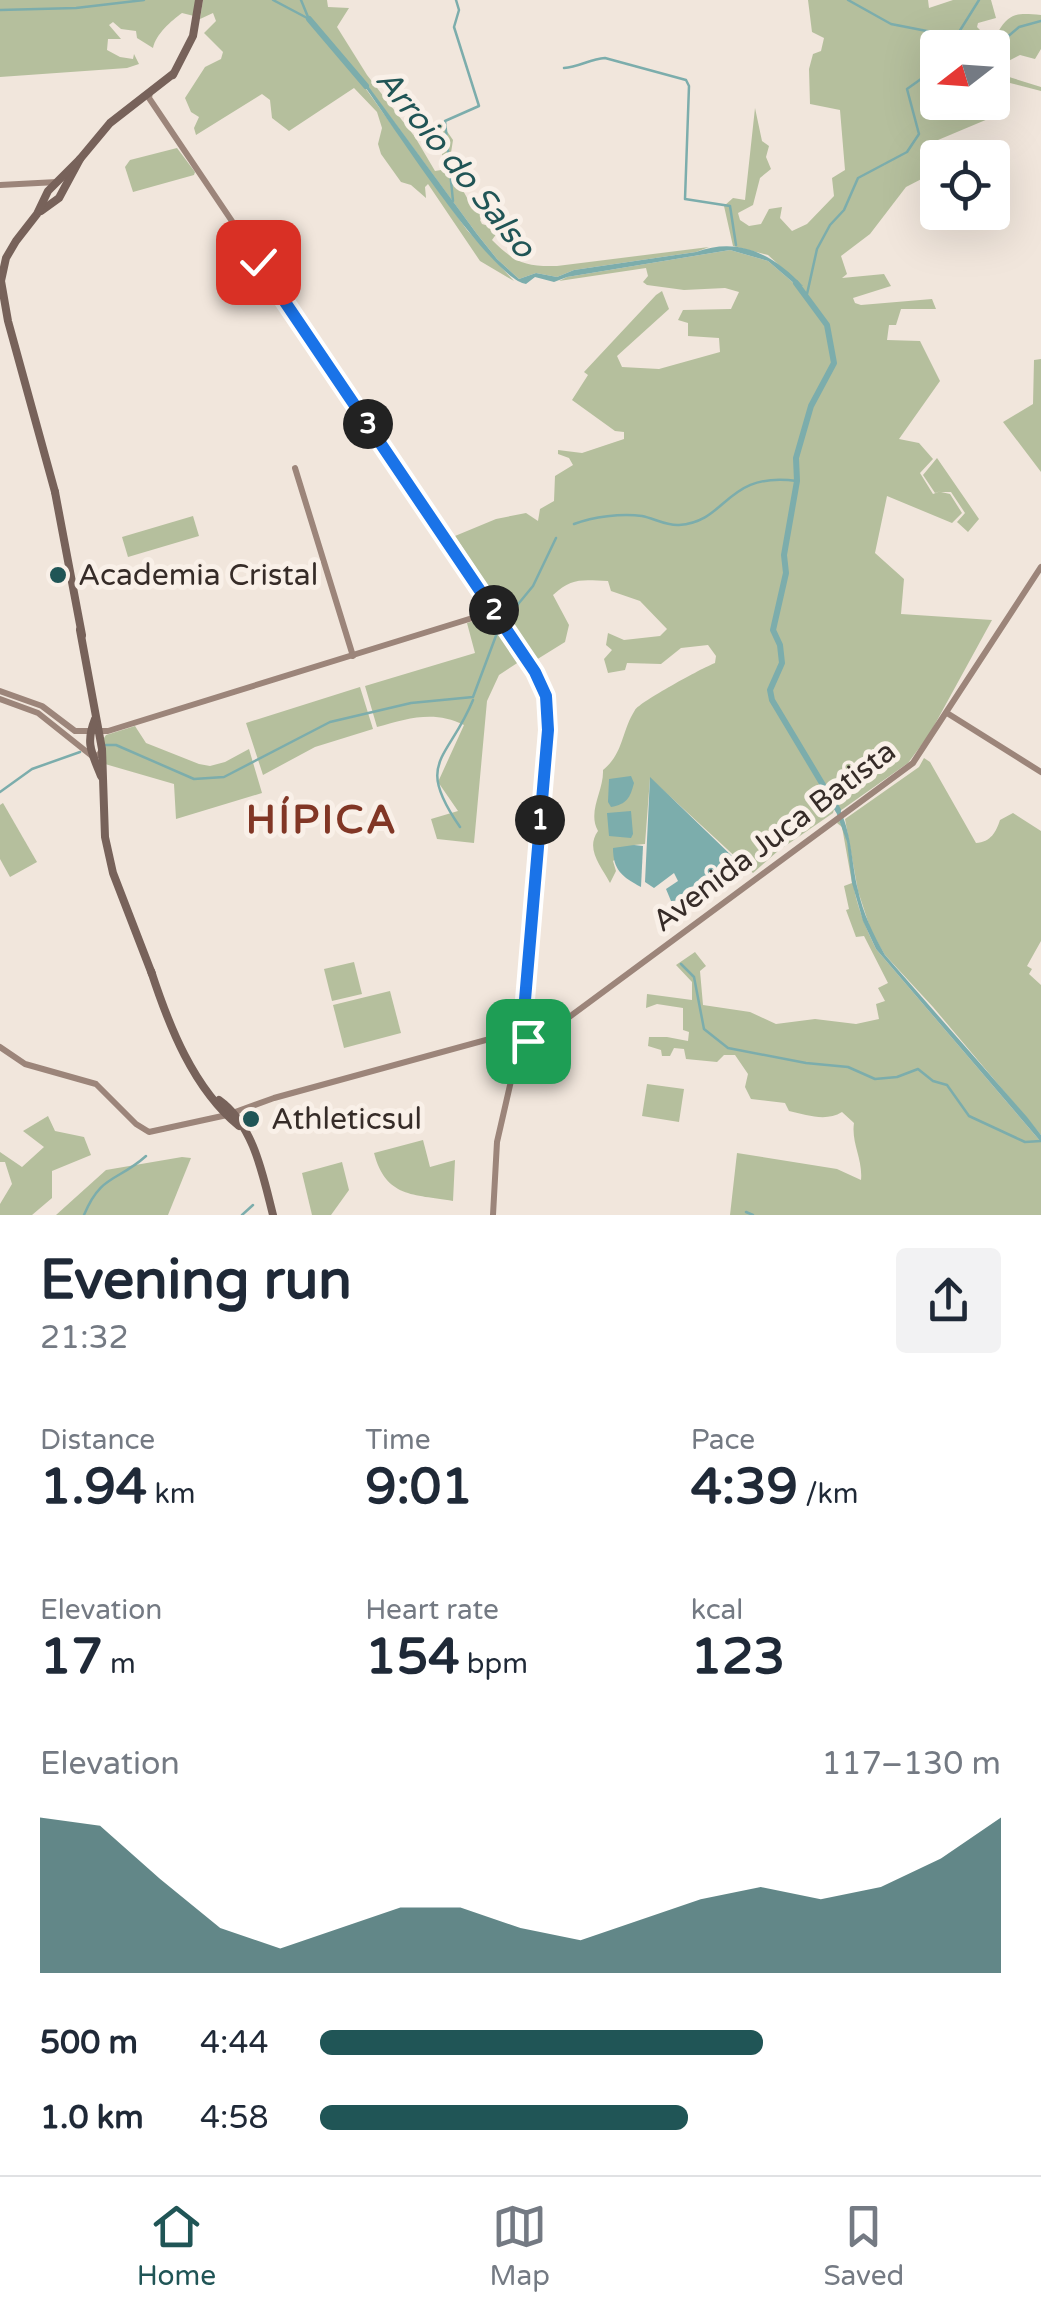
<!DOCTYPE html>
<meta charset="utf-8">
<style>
:root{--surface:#fff;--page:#f2f2f3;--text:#1f2937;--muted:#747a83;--line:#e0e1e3;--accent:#205556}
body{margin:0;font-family:"Varela Round",sans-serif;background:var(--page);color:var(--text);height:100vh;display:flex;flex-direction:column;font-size:38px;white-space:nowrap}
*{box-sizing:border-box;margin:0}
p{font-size:32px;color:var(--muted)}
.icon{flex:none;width:55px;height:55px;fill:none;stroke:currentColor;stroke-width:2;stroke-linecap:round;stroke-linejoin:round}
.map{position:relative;height:1215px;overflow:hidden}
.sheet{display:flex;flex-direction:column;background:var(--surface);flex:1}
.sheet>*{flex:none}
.needle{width:65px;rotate:253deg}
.fabs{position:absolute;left:920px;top:30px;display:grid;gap:20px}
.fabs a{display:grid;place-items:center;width:90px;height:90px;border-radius:10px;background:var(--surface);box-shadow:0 10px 40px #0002;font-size:50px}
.pin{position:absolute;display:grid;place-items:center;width:85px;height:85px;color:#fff;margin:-42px;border-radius:20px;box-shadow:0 5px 15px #0006}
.km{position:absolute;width:50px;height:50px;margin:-25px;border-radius:50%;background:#222;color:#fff;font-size:28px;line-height:50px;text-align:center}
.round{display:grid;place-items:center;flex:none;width:105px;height:105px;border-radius:10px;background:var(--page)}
.head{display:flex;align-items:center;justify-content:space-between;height:170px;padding:0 40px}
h1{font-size:55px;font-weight:800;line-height:75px}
.stats{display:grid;grid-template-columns:repeat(3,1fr);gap:15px;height:170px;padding:10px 40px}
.stats div{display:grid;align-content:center}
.stats b{font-size:50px;font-weight:800}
.stats small{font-size:28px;font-weight:400}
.stats p{font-size:28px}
.chart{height:280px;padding:20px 40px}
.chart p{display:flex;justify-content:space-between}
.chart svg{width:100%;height:180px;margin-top:10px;fill:var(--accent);opacity:.7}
ul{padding:0 40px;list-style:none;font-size:32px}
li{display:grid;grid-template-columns:160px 120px 1fr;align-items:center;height:75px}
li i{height:25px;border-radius:12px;background:var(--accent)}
.tab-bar{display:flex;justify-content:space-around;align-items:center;height:140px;border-top:2px solid var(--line);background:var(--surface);font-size:28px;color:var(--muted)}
.tab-bar a{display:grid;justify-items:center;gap:5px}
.tab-bar .on{color:var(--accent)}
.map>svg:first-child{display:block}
.green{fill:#b5bf9d}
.water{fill:#7cadac}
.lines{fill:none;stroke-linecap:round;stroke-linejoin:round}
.stream{stroke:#7cadac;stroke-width:2.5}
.river{stroke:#7cadac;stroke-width:6}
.secondary{stroke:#9c857a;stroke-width:6}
.primary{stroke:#77625a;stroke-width:8}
.route-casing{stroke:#fff;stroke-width:20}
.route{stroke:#1a73e8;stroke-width:12}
.poi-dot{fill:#205556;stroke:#f9f0e8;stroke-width:4}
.labels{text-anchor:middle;stroke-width:10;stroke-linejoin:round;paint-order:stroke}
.poi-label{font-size:30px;fill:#362c28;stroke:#f9f0e8;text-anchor:start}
.street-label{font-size:30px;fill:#362c28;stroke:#f9f0e8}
.water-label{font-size:32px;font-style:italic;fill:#205556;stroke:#f9f0e8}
.district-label{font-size:40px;font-weight:bold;letter-spacing:2.5px;fill:#813625;stroke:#f9f0e8}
</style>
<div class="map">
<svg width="1041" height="1215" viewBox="0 0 1041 1215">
<rect width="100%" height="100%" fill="#f1e6dc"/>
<!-- green -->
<g class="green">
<path d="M0,0H196L194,16L182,13C171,21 156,34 153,48L137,38L136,31L121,29L113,22L109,25L121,39H108L107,50L120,57L133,59L134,54L139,64L127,68L0,77Z"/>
<path d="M203,0H327L328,7L349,8L337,27L367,75L415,137L435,171L441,170L444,160L436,137L442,124L453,140L450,159L454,174L472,207L477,210L480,195L494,197V204L480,220L482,224L495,228L497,233L492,240C514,262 525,267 557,266L709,247L696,252L574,270L557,277L536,273L519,279L497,259L477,234L363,80L361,82L467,230L514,281L480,261L428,184L425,187L426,198L411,185L401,182L381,154L378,144L382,128L377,112L354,88L289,131L272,118L270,100L262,94L196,135L194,128L199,117L191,112L185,98L205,67L221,59L223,52L204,33L216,21L213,13L200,19Z"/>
<path d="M808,0H928L929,8L953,0H991L996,18L978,23L977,27L981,31L998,32C1010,12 1018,13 1041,15V49L1035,59L1020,55L993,69L992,48H938V102H992L993,72L1041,87V91L998,80L997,96L1007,111L938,140L945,157L938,158L937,171L906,187L870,234L841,256L847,274L842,278L884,274L891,286L853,298L855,303L861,305L932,299L936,309H901L896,325H889L887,340L920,341L940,381L899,439L919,443L933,459L920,473L933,494L941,491L935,493L923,475L937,458L979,519L968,532L957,522L965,513L951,492H941L950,494L962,513L952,523L887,496L875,553L904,579L901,614L992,620L929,735L908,763L840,811L835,806L833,813L778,851L753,873L650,778L645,844L634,845L613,861L616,871L610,883C601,866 585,849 598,831C587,811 604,791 603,770C624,753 621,732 635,710C640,702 702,668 715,663L716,656L708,645L681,648L661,664L627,663L625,670L608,673L604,659L612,650L606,645L608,633L624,640L660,636L667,629L640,601L611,591L608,581C583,580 572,577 553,595L569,625L565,642L536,660L455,536L496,519L526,513L538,521L540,509L554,501L555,476L573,465L569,458L558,454V450L582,453L624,439V432L615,431L572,400L588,375L584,372L656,295L662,291L669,309L617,356L622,367L659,369L720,352L719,338L688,336V323L678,320L683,310L731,309L739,292L725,288L684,290L647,285L643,282L648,276L646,268L559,281L567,277L730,250L768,261L796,285L802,286L768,255L733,246L724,206L733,198L745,200L755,108L762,141L769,146L766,157L771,169L760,178L753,205L738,213L740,220L749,226L761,224L769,209L782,207L780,218L792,231L807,224L834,196L832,178L845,170L840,110L810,104L809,69L813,54L821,51L824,38L812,32Z"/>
<path d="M177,148L195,172L194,175L133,192L125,167L130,160Z"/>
<path d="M1041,359V472L1003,422L1033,404L1034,360Z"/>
<path d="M193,516L199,536L128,557L122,537Z"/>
<path d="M496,614L525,658L499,675L487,701L474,843L437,839L431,819L458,811L438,782L464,725C435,710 408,718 377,727L365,686L475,653L467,623Z"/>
<path d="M360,687L373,729L315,747L263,775L246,723Z"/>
<path d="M135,726L146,743L199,764L210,766L225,762L249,749L262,793L176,819L174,784L105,764L102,741L106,735Z"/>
<path d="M924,758L930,762L976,843C991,842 996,832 1000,820L1013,813L1041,831V941L1027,966L1032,969L1029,974L1041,985V1135L933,1007L885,955L871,931L858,891L845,819L919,767Z"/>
<path d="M3,803L37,862L10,877L0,859V805Z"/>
<path d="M839,820C850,839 850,862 853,882C856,905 866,928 876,949L1041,1142V1215H730L737,1153L837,1169L861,1180C863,1159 851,1143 854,1123L842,1112C826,1122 807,1115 789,1111L785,1103L751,1099L745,1087L748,1074L735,1055H724L717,1062L686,1059L684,1049L674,1048L670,1056H662L661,1050L648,1046L649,1037H667L688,1041L689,1032L683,1030V1008L657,1004L646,1008L647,994L692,1000V982L676,965L695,952L706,966L700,971L703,1005L750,1012L776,1024L815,1019L856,1024L879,1019L876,1004L885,1001L878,988L888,983L864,936L856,937L846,910L849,909L844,886L852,883L842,827L837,823Z"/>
<path d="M354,962L362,994L332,1001L324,969Z"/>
<path d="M390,991L401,1033L344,1048L333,1005Z"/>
<path d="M647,1084L684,1089L679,1122L642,1116Z"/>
<path d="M48,1116L55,1131L84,1137L91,1155L52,1171V1198L32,1215H0V1204L12,1184L5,1162H0V1152L22,1167L44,1147L23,1131Z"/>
<path d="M423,1140L430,1167L455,1160L453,1201C413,1194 386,1198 374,1153Z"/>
<path d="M182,1157L191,1158L168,1215H56L106,1170Z"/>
<path d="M342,1162L349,1190L331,1215H312L302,1173Z"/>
</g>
<!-- water -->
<g class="water">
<path d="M363,79L477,234L497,259L519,279L536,273L557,277L574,270L696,252C739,236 774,255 803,286L796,285L768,261L730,250L567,277L554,282L535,277L526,284C492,280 387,117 361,81Z"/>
<path d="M631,776L634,783C630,798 627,804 611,807L608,802L609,779Z"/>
<path d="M650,777L735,859C733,884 694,901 671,901L666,889L678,881L674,873L654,888L645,882Z"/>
<path d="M834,806H838C852,832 851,861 858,890C863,913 873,934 885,955L1027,1117L1041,1135V1142L876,949L863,921L852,883L847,842Z"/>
<path d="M631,811L633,834L631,838L609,836L607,813Z"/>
<path d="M634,845L643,846L641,887C622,877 613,870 613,848Z"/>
</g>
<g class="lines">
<!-- stream -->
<g class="stream">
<path d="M273,0L309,19"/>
<path d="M301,0L308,17"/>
<path d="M848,0L891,24L937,33L943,48"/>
<path d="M0,10L76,8L144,0"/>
<path d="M958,34L988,48"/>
<path d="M949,48L979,0"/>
<path d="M992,50L1019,27L1041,21"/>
<path d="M564,68C579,67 590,59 605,58L686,80L689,86L685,199L730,206L736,245"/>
<path d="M453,201L445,121L479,106L454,27L459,10L456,0"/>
<path d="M807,294L817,249L830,225L844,210L858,178L907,152L919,134L907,89L921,79L938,74"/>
<path d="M574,524C593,517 621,513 642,516C653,518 667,526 679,525C728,522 725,471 797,481"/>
<path d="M505,620L533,586L556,538"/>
<path d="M106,745H116L194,779L224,777L330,722L411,703L473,697L500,625"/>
<path d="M0,792L32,769L80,752"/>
<path d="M460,827C414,761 448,761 473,700"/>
<path d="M681,964L694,977L704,1029L728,1048L806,1063L848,1067L875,1079L897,1077L918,1069L933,1081L947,1085L969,1116L1025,1142L1041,1141"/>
<path d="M746,1212L753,1215"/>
<path d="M84,1215C101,1174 117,1182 146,1156"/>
<path d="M242,1215L253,1205"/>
</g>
<!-- river -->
<g class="river">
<path d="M309,19L366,86"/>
<path d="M796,283L827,325L834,363L811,406L796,458L797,481L784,555L786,573L773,630L780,645L782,663L770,690L772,700L838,810"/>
</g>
<!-- secondary -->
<g class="secondary">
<path d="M150,92L149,98L527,659L545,696L547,732L524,1024L497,1142L493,1215"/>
<path d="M0,185L57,182"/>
<path d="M295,468L353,656"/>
<path d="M0,691L42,706L75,731H108L495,611"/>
<path d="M0,699L38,713L92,756L99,755L102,749"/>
<path d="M947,713L1041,772"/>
<path d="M0,1047L25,1064L96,1084L136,1124L149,1132L227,1115L274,1098L555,1021"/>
<path d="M518,1069L524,1057L553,1029L913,763L1041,567"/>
</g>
<!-- primary -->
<g class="primary">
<path d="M173,75L193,36L199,0"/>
<path d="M41,211L59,198L80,159L110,123L173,74"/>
<path d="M55,492L8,321L1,281L6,258L16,241L37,214L48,191L80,159"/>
<path d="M55,492L82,635"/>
<path d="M80,630L102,749L105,837L113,873L152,974"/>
<path d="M95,719C85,744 92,753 101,776"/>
<path d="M151,971C169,1026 193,1088 239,1126"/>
<path d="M219,1100C254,1125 263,1176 273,1215"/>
</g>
</g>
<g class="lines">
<defs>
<path id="route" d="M258,262L535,672L546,696L548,730L522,1035L528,1041"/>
</defs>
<!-- route casing -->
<use href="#route" class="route-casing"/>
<!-- route -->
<use href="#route" class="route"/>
</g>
<!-- markers -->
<g class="poi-dot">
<circle cx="58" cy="575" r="10"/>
<circle cx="251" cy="1119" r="10"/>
</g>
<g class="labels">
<!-- poi labels -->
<g class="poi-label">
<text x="78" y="585">Academia Cristal</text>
<text x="271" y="1129">Athleticsul</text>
</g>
<!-- street labels -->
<g class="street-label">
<text transform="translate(774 836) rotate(-37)" y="10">Avenida Juca Batista</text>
</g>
<!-- water labels -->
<g class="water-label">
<text transform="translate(456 163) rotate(51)" y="11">Arroio do Salso</text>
</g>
<!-- district labels -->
<g class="district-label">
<text x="322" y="833">HÍPICA</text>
</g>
</g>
</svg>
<div class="fabs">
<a><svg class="needle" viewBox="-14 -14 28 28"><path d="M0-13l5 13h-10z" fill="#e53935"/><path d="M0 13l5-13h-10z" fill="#747a83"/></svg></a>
<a><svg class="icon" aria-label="locate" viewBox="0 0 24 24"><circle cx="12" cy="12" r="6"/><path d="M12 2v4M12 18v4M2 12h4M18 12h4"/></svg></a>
</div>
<div class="pin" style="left:528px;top:1041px;background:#1e9e55"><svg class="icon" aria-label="arrive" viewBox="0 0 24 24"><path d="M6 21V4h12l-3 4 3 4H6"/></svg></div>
<div class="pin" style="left:258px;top:262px;background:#d93025"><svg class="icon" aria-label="check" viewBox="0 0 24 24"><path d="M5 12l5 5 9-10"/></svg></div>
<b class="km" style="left:540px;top:820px">1</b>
<b class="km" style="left:494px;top:610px">2</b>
<b class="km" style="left:368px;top:424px">3</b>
</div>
<section class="sheet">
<div class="head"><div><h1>Evening run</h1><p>21:32</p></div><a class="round"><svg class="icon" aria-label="share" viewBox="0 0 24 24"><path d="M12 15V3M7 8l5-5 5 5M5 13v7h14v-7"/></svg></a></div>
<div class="stats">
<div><p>Distance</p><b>1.94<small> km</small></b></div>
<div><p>Time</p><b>9:01</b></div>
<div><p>Pace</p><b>4:39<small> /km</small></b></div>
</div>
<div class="stats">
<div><p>Elevation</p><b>17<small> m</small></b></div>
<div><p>Heart rate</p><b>154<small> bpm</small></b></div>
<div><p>kcal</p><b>123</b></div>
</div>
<div class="chart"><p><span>Elevation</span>117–130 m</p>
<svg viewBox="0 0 160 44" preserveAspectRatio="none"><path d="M0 44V6L10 8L20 21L30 33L40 38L50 33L60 28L70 28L80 33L90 36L100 31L110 26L120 23L130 26L140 23L150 16L160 6V44z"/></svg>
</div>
<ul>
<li><b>500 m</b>4:44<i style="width:65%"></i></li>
<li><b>1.0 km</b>4:58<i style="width:54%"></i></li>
</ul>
</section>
<nav class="tab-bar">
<a class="on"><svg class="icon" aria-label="home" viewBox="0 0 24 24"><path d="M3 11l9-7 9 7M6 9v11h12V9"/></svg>Home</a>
<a><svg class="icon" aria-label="map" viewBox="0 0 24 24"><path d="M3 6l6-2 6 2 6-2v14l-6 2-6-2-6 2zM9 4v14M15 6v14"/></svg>Map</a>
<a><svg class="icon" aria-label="saved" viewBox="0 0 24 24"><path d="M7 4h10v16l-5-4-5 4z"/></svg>Saved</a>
</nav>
